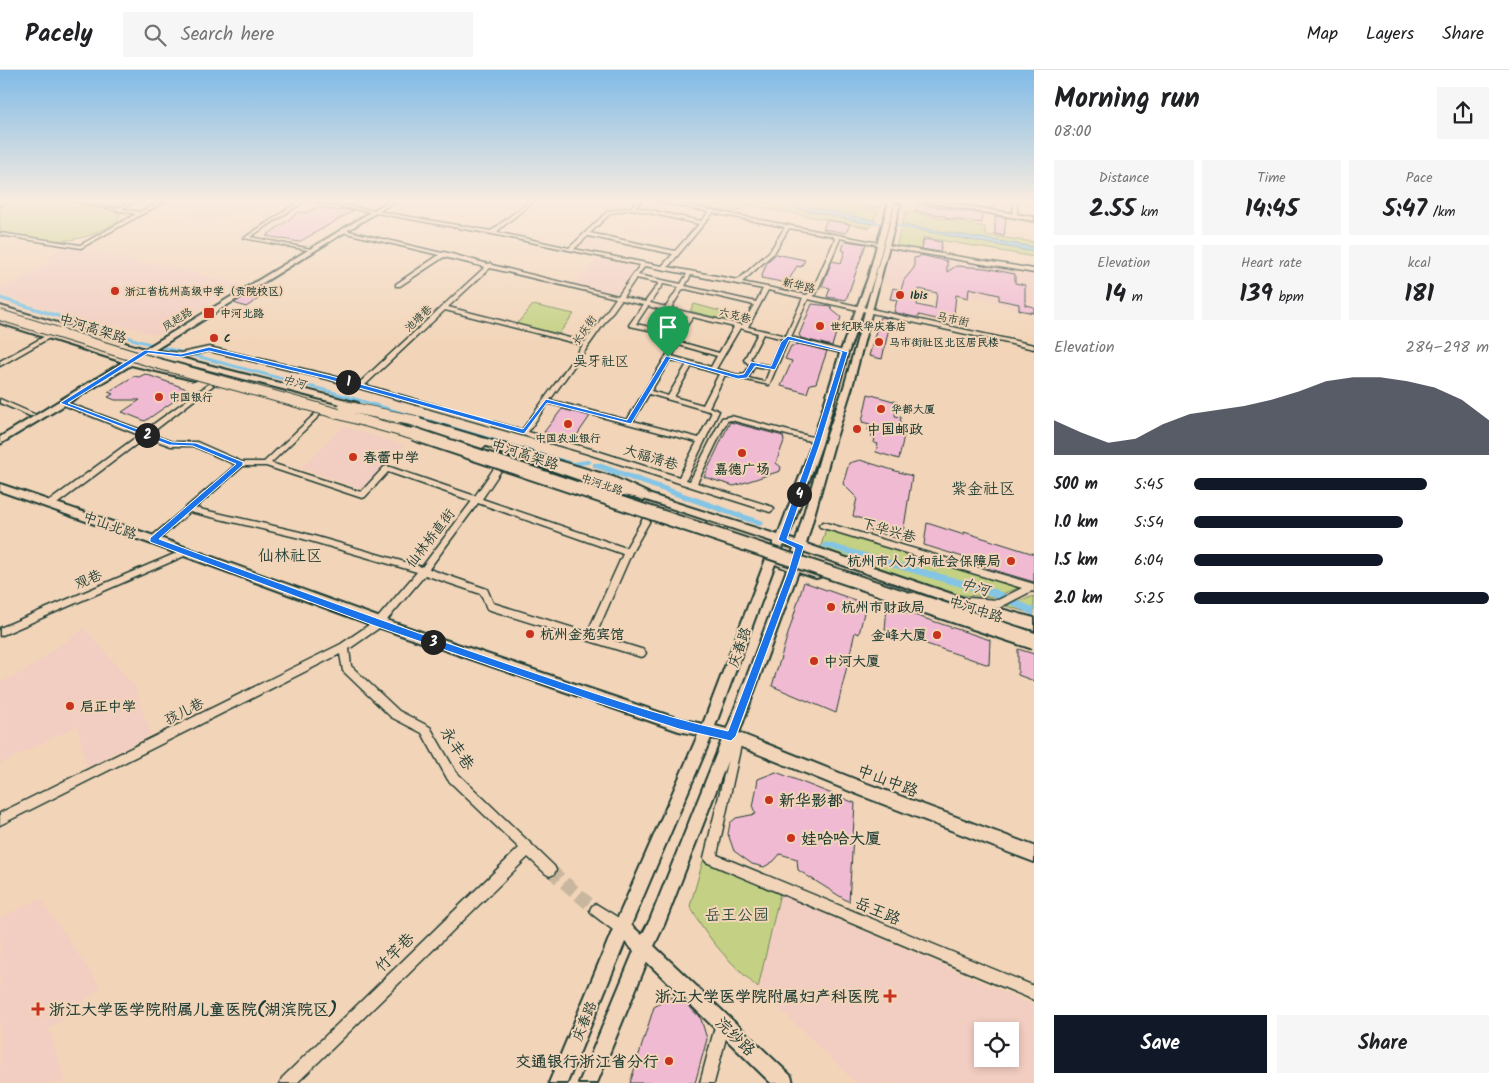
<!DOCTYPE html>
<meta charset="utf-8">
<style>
:root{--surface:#fff;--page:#f6f6f6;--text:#202124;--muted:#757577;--line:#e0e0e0;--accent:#111827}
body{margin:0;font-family:Kalam,"LXGW WenKai TC",sans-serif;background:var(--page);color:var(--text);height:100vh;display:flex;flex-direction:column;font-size:19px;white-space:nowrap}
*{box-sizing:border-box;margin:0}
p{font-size:16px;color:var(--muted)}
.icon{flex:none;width:28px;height:28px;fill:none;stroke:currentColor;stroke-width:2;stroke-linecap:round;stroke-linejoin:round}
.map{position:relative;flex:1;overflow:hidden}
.details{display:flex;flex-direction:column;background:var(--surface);width:475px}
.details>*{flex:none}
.buttons{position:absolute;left:974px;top:952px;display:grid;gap:10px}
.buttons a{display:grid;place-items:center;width:45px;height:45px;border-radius:0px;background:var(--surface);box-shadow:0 2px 8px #0003;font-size:25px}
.pin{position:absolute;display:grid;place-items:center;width:42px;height:42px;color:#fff;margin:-51px -21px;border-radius:50% 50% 50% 0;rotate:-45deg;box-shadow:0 0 5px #0007}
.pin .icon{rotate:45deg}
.km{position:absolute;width:25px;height:25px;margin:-12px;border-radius:50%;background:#222;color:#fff;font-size:14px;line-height:25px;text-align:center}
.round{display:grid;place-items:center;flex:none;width:52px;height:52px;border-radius:0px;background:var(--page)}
.overview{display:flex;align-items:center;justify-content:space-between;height:85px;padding:0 20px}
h1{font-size:28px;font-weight:800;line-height:38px}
.figures{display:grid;grid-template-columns:repeat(3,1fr);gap:8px;height:85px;padding:5px 20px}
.figures div{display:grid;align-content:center;border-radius:0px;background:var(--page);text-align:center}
.figures b{font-size:25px;font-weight:800}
.figures small{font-size:14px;font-weight:400}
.figures p{font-size:14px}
.chart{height:140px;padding:10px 20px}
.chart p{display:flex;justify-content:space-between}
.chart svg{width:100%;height:90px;margin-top:5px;fill:var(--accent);opacity:.7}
.cta{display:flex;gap:10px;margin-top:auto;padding:10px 20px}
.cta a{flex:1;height:58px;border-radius:0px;background:var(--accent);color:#fff;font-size:20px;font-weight:800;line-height:58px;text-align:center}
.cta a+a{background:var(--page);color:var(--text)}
ul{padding:0 20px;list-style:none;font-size:16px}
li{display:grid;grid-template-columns:80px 60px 1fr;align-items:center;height:38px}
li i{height:12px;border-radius:6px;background:var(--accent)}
header{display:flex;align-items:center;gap:30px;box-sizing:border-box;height:70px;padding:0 25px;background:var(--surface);border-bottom:1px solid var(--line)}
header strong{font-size:24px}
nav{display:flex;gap:28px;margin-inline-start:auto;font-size:18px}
.search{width:350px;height:45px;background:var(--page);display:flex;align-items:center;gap:12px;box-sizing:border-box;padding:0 18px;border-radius:0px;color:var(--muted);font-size:19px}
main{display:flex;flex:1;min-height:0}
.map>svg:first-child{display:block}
.built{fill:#f2cdc1;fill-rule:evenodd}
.green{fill:#c4d184;stroke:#72875c}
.water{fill:#84c5e5;stroke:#5c8f9e}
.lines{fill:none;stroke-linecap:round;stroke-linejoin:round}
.canal{fill:#84c5e5;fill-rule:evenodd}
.building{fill:#f1bad3;stroke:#1f3d34;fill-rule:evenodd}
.minor-tunnel{stroke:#c8b79e;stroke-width:13;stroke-dasharray:13 6;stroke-linecap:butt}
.minor-casing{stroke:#1f3d34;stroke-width:3}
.major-casing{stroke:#1f3d34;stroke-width:4}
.highway-casing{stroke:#1f3d34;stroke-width:4}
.minor{fill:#f2d5b9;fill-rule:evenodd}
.major{fill:#f2d5b9;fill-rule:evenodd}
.highway{fill:#f2d5b9;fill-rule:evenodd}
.highway-bridge-far2-casing{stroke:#1f3d34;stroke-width:12;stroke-linecap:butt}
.highway-bridge-far1-casing{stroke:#1f3d34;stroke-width:16;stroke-linecap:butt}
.highway-bridge-casing{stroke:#1f3d34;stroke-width:20;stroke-linecap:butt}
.highway-bridge-far2{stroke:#f2d5b9;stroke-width:10}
.highway-bridge-far1{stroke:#f2d5b9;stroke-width:12}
.highway-bridge{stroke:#f2d5b9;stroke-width:16}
.route{fill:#1a73e8;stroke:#fff;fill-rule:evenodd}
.poi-dot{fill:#c8321e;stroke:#f2d5b9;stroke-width:2}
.labels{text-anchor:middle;stroke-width:4;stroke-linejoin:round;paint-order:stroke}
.far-street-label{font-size:11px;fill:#1f3d34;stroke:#f2d5b9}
.far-poi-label{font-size:11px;font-weight:bold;fill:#1f3d34;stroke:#f2d5b9;text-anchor:start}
.far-water-label{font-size:12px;font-style:italic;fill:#294b46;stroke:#f2d5b9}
.street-label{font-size:14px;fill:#1f3d34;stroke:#f2d5b9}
.far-quarter-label{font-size:14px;fill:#1f3d34;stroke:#f2d5b9}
.poi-label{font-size:14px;font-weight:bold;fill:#1f3d34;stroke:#f2d5b9;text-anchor:start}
.water-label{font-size:15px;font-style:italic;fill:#294b46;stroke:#f2d5b9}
.quarter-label{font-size:16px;fill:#1f3d34;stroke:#f2d5b9}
.near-street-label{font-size:16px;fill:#1f3d34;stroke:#f2d5b9}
.near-poi-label{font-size:16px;font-weight:bold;fill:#1f3d34;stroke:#f2d5b9;text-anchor:start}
.near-park-label{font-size:16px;fill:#304c3c;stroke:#f2d5b9}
</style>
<header>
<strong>Pacely</strong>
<div class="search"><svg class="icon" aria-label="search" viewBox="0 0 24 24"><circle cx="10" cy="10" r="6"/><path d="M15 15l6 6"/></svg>Search here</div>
<nav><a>Map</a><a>Layers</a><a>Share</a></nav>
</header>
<main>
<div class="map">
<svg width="1034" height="1013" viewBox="0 0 1034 1013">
<rect width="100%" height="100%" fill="#f2d5b9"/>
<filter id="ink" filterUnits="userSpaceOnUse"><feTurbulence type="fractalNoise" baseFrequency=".02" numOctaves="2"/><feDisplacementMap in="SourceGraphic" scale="10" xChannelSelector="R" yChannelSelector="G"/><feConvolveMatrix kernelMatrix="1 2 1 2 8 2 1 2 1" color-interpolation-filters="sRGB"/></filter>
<g filter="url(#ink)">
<!-- built -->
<g class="built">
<path d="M215,131L246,134L206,158L176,153Z"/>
<path d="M659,131H729L749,134L742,146Z"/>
<path d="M665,145L702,153L686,171L616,157L619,154L650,160Z"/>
<path d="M586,164L614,170L603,181L574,175Z"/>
<path d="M887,176L1034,201V244L988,230L971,227L970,229L878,212Z"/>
<path d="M65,177L201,203L198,205L241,215L157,265L116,254L107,258L0,224V218H3L55,190L45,188Z"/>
<path d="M598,189L637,196L616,223L574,213Z"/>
<path d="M343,356L404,375L363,419L300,398Z"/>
<path d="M84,558L134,615L151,665L87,697L77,656L0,694V612L25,601Z"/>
<path d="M780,823L828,846L1034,935V1013H856L758,918ZM982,961H1010V989H982Z"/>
<path d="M40,828L101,918L49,959L66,1013H0V848Z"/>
</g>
<!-- green -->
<g class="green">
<path d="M18,131C51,131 89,128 120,143L118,151C71,180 51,170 0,162V137Z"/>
<path d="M690,131C703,131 735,127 743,138L733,143L697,136L692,134Z"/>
<path d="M730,131H825L878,141L870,158Z"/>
<path d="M906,141L985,157L986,165L1034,172V187L923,167L921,180L896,176Z"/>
<path d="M694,234L746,248L741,254L690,241Z"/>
<path d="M533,235L574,244L557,266L515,256Z"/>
<path d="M826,458L1019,518L993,527L960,525L820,480Z"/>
<path d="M1034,526V544L1006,536Z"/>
<path d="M703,791L780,823L758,918C728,890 710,873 690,836Z"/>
</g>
<!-- water -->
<g class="water">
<path d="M763,131H783L876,151L875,154L865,153Z"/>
<path d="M903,155L1034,177V182L902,157Z"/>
</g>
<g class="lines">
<!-- canal -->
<g class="canal">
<path d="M864,149L913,158L915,159L913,160L862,151V150Z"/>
<path d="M0,226L141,270L330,320L573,392L588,390L592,392L588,394L570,396L326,322L137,272L0,230Z"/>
<path d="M593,393H599L763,451L764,453L760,456L757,455L593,397Z"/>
<path d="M826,472L995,519L1034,538V546L992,526L823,477L822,475Z"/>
</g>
</g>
<!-- building -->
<g class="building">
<path d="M859,131H883L880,138L859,134Z"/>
<path d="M918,134L982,144V153L945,148L946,146L916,141Z"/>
<path d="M317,137L339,141L343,139L353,141L299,172L266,166L299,142L305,143Z"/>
<path d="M995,146L1006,148L1004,166L995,164Z"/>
<path d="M827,150L850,154L846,163L823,159Z"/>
<path d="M924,169L942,172L940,182L922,179Z"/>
<path d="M845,171L866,174L846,230L827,227L830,218L822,216L832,191L841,193L845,181L842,180Z"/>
<path d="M776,184L805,190L801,197L797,196L787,213L761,208L767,192Z"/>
<path d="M920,185L947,191V202L956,196L985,198L1015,204V213L1025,215V235L1034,237V243L1019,240V234L999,230V225L969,218L968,228L956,225L953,253L919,245V247H914L894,242L897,230L890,229L893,218L901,220L904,210L914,198V188L919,187ZM919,219L937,223L935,239L917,235Z"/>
<path d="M254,221L266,224L246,237L234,233Z"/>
<path d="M812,234L831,236L832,240L841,247L832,276L801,268L799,265Z"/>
<path d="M880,247L891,249L882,289L869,286Z"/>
<path d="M803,275L827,281L816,313L810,314L807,323L781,316L792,291L785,289L791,276Z"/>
<path d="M145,304L190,320L145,351L122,342L140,330H115L108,327L113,324L108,322L134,306L139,307Z"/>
<path d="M868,324L897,332L895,346L901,347L898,363L904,365L899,389L876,382L878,374L874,373L875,367L871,366L872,362L868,360L870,354L862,352Z"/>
<path d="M562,339L590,346L573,371L544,362Z"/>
<path d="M730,352L783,366L784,371L776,393L781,397L780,401L734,416L704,407Z"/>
<path d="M860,390L912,406L902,470L869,460L871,452L853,446L857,428L843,414L849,393Z"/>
<path d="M927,453L964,465V462L1034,484V512L987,498V497L963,489V487L924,475Z"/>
<path d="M804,512L866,534L859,564L855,562L836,643L772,616Z"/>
<path d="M887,536L990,570L989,595L885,560Z"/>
<path d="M1018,579L1034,584V611L1018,605Z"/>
<path d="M776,702L855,733L849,832L798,800L797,789L780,784L774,791L764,797L752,794L734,781L728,764L730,753L736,748L756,744L753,738L758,709Z"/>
<path d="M671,927L685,932L701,949L707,969L695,1013H630L654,937Z"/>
</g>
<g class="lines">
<!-- minor-tunnel -->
<path class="minor-tunnel" d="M550,800L596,840"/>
<defs>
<g id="minor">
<path d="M72,131C86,130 100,137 115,138C122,138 129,131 137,131L122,139L140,142L161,131H166L81,178L0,165V163L80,175L136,144Z"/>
<path d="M300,131H305L250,167L311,179H313V181L244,168Z"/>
<path d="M311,131H319L491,161L530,131H534L496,162L569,178L608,141L631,137L638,131H642L635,137L701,151L709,142L657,131H664L879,173H881V175L839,168L840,169L816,224L812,226L1034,275V279L808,229L791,267L848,282L845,284L789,270L787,273L769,315L725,305L709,337L719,341L686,410L690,411L722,348L731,346L820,369L821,371L817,373L731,350L727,351L697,413L773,437L774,439L770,442L585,383L327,309L209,281L181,287L145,282V280L147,279L181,283L209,277L329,305L359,313L485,197L444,187L400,216H396V214L439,185L342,162V160H344L442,183L444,182L488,194L490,193L492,195L618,226L640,195L492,164ZM632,139L699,154L675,181L590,163L611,143ZM713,143L785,157L770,181L738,210L668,197ZM789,158L833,166L835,169L811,223L806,225L742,212L774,183ZM588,166L673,184L662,196L574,179ZM645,196L687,204L681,214L638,205ZM490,198L616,228L585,272L448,237ZM691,205L763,219L756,232L685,216ZM636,208L659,213L645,232L623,227ZM663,214L679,217L666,237L650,233ZM683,219H686L754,235L742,255L673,239L671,238ZM768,220L803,228L786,266L748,257ZM621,230L643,235L629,255L630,256L672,265L674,273L627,350L550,330ZM648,236L666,241L654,258L636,254ZM445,240L583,275L522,360L365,315ZM671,242L688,246L676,263L660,259ZM693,247L734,257L719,283L680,272L679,267ZM740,258L758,263L744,290L750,295L745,304L738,305L716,299ZM763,264L784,269L781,272L771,296L755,293L750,289ZM679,275L717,286L711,297L672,286ZM670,290L687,294L668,326L651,321ZM692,296L719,304L703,335L674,327ZM755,296L770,299L765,312L748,308ZM649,324L712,342L699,368L633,351ZM548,333L697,372L679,407L591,379L528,362Z"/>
<path d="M1013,131H1017V144L1015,145L1013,144Z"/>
<path d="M887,175L1034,199V203L885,177V176Z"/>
<path d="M49,264L52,266L51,267L0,296V291Z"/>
<path d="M213,311L215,312V314L150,364L172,372H197L242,392H264L318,341L320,340L323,342L322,343L271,393L361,422L384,397L387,396L475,426L497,394H500L504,396L482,429L626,478L645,445H651L652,447L632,482L597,562L594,563L591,562L589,559L623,484L478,433L429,499L487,519L493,533L641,579L644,580L646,583L644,586L641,587L487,539L481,524L425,505L382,556L349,579L351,596L399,641L430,657L456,702L554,796L556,800L554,804L550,806L546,804L528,787L297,1013H280L282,1008L519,778L448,710L422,663L391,647L343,601L340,584L0,755V743L341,574L376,550L417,502L300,468L190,442L156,472H150L149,470L150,468L236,395L193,376H171L146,367L54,436H48L47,434L48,432L139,365L61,334V332H65L144,361ZM243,396H266L362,428L365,427L388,402L472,431L422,497L300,462L195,438Z"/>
<path d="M0,329L34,344L35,345L34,346H30L0,333Z"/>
<path d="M823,452L1034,514V522L1032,521L999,538L969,536L966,535L964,532L966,529L969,528L998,530L1022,518L820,457L819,455Z"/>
<path d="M186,479L189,480L190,482L189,484L0,566V558Z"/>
<path d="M731,661L735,662L741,675L717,785L1034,916V930L706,792L704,788L731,676L726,666L727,662Z"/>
<path d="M596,834L627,853L628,858L627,863L622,864L617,863L592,844L590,840L592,836Z"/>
<path d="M723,946L728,948L730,953L714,1013H700L716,953L718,948Z"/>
</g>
<g id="major">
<path d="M0,131H9L0,135Z"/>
<path d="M389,131H395L153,281L358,333V337H352L147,284L136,291L198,308L194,310L131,295L0,374V367L123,292L0,253V249L128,289L140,282L0,240V236L145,279Z"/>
<path d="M889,131H895L874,208L848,283L822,374L793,455L787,468L796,471L824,374L844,317L895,135L900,134L852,317L834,374L806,474L1001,541L1003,544L1001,547L997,549L803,481L800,494L820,501L822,504L820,507L816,508L798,502L739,663L857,710L1034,776V792L857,724L734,674L664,855L654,876L791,1006L793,1013H771L647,892L597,1013H579L634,881L625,872L567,1013H549L616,852L698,665L679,661L375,556L149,473L0,421V414L157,467L383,549L679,649L703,654L766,489L774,472L643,429L624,425L501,383L499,381L504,378L507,379L629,420L648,424L778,465L812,374L840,283L868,208ZM784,475L794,478L790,491L777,487ZM775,494L787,499L786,502L727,659L715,656ZM711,668L722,670L650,850L642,865L631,855Z"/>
<path d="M923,131H934L1034,147V151Z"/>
<path d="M404,348L485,373L487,375L482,378L401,353V349Z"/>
</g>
<g id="highway">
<path d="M416,348L613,407L648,423L650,426L644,430L640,429L605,413L412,353L411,351L412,349Z"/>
<path d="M990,536L1034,548V560L985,546L983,542L985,538Z"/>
</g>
</defs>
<!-- minor casing -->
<use href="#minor" class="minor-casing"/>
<!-- major casing -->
<use href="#major" class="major-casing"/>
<!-- highway casing -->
<use href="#highway" class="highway-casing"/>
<!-- minor -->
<use href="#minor" class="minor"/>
<!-- major -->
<use href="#major" class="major"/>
<!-- highway -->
<use href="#highway" class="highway"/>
<defs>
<g id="highway-bridge-far2">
<path d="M0,245L156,293L418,366"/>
<path d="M344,336L416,351"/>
</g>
<path id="highway-bridge-far1" d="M414,364L918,532"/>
<path id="highway-bridge" d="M914,531L1034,571"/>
</defs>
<!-- highway-bridge-far2 casing -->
<use href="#highway-bridge-far2" class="highway-bridge-far2-casing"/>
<!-- highway-bridge-far1 casing -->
<use href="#highway-bridge-far1" class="highway-bridge-far1-casing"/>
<!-- highway-bridge casing -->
<use href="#highway-bridge" class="highway-bridge-casing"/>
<!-- highway-bridge-far2 -->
<use href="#highway-bridge-far2" class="highway-bridge-far2"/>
<!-- highway-bridge-far1 -->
<use href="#highway-bridge-far1" class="highway-bridge-far1"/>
<!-- highway-bridge -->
<use href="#highway-bridge" class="highway-bridge"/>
</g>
</g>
<!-- sky -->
<linearGradient id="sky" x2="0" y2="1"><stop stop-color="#80bbe7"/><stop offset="0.48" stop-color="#f9ece0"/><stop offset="1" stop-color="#f9ece0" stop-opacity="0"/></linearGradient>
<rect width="1034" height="272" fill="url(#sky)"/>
<!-- route -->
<path class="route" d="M788,266L848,282L820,374L787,469L804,476L796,502L736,666L731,671L679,659L596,632L375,556L150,472V468L236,394L193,376L169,375L60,333L145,280L181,284L209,277L331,306L523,359L546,329L627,350L666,286L738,305L744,304L751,292L771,296L781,272ZM789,270L842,282L813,374L778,470L795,478L788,502L728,661C654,645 583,619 511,595C393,555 276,512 159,469L243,395V392L196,373L172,372L68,333L148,283L181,287L209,281L327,309L524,364L547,333L631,354L670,289L738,309L747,308L755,296L775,300Z"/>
<!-- markers -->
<g class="poi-dot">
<circle cx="115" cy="221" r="5"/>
<circle cx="900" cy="225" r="5"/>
<rect x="203" y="237" width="12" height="12" rx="2.5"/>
<circle cx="820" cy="256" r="5"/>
<circle cx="214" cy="268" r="5"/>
<circle cx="879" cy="272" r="5"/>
<circle cx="159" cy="327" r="5"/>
<circle cx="881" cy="339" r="5"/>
<circle cx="568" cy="354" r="5"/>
<circle cx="857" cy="359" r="5"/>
<circle cx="742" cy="383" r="5"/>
<circle cx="353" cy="387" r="5"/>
<circle cx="1011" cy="491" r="5"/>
<circle cx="831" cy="537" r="5"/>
<circle cx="530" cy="564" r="5"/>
<circle cx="937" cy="565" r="5"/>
<circle cx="814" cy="591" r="5"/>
<circle cx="70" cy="636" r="5"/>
<circle cx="769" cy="730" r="5"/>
<circle cx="791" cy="768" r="5"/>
<path d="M887.5 918.5h5v5h5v5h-5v5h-5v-5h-5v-5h5z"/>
<path d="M35.5 931.5h5v5h5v5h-5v5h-5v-5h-5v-5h5z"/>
<circle cx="669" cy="991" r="5"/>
</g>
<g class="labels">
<!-- far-street labels -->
<g class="far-street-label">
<text transform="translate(799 215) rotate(13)" y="4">新华路</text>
<text transform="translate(735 245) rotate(14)" y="4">六克巷</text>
<text transform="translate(418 248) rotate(-43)" y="4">池塘巷</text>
<text transform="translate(177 249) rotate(-32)" y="4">凤起路</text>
<text transform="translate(953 249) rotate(12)" y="4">马市街</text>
<text transform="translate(584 260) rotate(-55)" y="4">长庆街</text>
<text transform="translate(602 414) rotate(19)" y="4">中河北路</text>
</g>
<!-- far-poi labels -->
<g class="far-poi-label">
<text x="125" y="225">浙江省杭州高级中学（贡院校区）</text>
<text x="910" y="229">Ibis</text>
<text x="220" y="247">中河北路</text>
<text x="830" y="260">世纪联华庆春店</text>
<text x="224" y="272">C</text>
<text x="889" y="276">马市街社区北区居民楼</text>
<text x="169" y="331">中国银行</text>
<text x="891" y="343">华都大厦</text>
<text x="568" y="372" text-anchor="middle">中国农业银行</text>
</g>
<!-- far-water labels -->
<g class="far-water-label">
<text transform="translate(294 312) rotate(15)" y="4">中河</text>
</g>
<!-- street labels -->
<g class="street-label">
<text transform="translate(93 258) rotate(17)" y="5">中河高架路</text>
<text transform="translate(525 384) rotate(18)" y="5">中河高架路</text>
<text transform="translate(651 387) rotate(17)" y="5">大福清巷</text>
<text transform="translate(110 455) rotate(20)" y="5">中山北路</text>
<text transform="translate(889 460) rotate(16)" y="5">下华兴巷</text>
<text transform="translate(430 468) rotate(-52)" y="5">仙林桥直街</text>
<text transform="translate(88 509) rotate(-23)" y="5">观巷</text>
<text transform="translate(976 539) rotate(18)" y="5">中河中路</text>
<text transform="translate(739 577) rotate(-70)" y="5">庆春路</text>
<text transform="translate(184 641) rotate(-27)" y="5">孩儿巷</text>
<text transform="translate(584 951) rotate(-68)" y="5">庆春路</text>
</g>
<!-- far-quarter labels -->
<g class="far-quarter-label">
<text x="601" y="296">吴牙社区</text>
</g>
<!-- poi labels -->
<g class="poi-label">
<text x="867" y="364">中国邮政</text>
<text x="363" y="392">春蕾中学</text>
<text x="742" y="404" text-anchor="middle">嘉德广场</text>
<text x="1001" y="496" text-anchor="end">杭州市人力和社会保障局</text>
<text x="841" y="542">杭州市财政局</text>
<text x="540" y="569">杭州金苑宾馆</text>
<text x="927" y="570" text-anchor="end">金峰大厦</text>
<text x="824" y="596">中河大厦</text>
<text x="80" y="641">启正中学</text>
</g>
<!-- water labels -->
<g class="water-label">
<text transform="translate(975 517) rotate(16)" y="5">中河</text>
</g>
<!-- quarter labels -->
<g class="quarter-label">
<text x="983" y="424">紫金社区</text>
<text x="290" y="491">仙林社区</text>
</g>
<!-- near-street labels -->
<g class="near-street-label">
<text transform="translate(458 678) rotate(57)" y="6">永丰巷</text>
<text transform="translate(888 710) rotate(21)" y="6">中山中路</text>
<text transform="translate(878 840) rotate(23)" y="6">岳王路</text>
<text transform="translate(394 882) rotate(-45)" y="6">竹竿巷</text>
<text transform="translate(736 966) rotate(44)" y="6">浣纱路</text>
</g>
<!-- near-poi labels -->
<g class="near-poi-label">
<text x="779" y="736">新华影都</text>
<text x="801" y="774">娃哈哈大厦</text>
<text x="879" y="932" text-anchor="end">浙江大学医学院附属妇产科医院</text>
<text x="49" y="945">浙江大学医学院附属儿童医院(湖滨院区)</text>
<text x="659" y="997" text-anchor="end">交通银行浙江省分行</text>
</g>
<!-- near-park labels -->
<g class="near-park-label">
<text x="737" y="850">岳王公园</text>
</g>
</g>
</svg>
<div class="buttons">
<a><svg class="icon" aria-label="locate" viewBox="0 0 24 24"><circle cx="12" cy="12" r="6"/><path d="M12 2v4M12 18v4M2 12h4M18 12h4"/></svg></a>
</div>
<div class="pin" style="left:668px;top:287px;background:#1e9e55"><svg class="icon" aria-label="arrive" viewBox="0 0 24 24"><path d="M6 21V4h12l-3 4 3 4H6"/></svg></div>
<b class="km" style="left:348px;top:312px">1</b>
<b class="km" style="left:147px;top:365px">2</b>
<b class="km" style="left:433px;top:572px">3</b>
<b class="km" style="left:799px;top:424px">4</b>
</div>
<section class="details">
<div class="overview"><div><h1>Morning run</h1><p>08:00</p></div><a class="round"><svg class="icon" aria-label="share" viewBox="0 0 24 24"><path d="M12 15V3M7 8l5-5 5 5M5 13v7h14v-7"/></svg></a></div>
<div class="figures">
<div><p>Distance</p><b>2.55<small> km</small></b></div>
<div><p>Time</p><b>14:45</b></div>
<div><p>Pace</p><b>5:47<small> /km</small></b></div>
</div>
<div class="figures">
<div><p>Elevation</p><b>14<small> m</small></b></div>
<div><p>Heart rate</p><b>139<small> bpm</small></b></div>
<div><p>kcal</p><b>181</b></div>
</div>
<div class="chart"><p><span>Elevation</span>284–298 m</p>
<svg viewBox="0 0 160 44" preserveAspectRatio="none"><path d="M0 44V27L10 33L20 38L30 36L40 29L50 24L60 22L70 20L80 17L90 13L100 8L110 6L120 6L130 8L140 11L150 17L160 27V44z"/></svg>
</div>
<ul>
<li><b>500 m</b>5:45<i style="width:79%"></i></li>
<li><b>1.0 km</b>5:54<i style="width:71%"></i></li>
<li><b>1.5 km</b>6:04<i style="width:64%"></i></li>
<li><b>2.0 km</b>5:25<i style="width:100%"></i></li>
</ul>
<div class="cta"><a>Save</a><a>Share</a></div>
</section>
</main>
